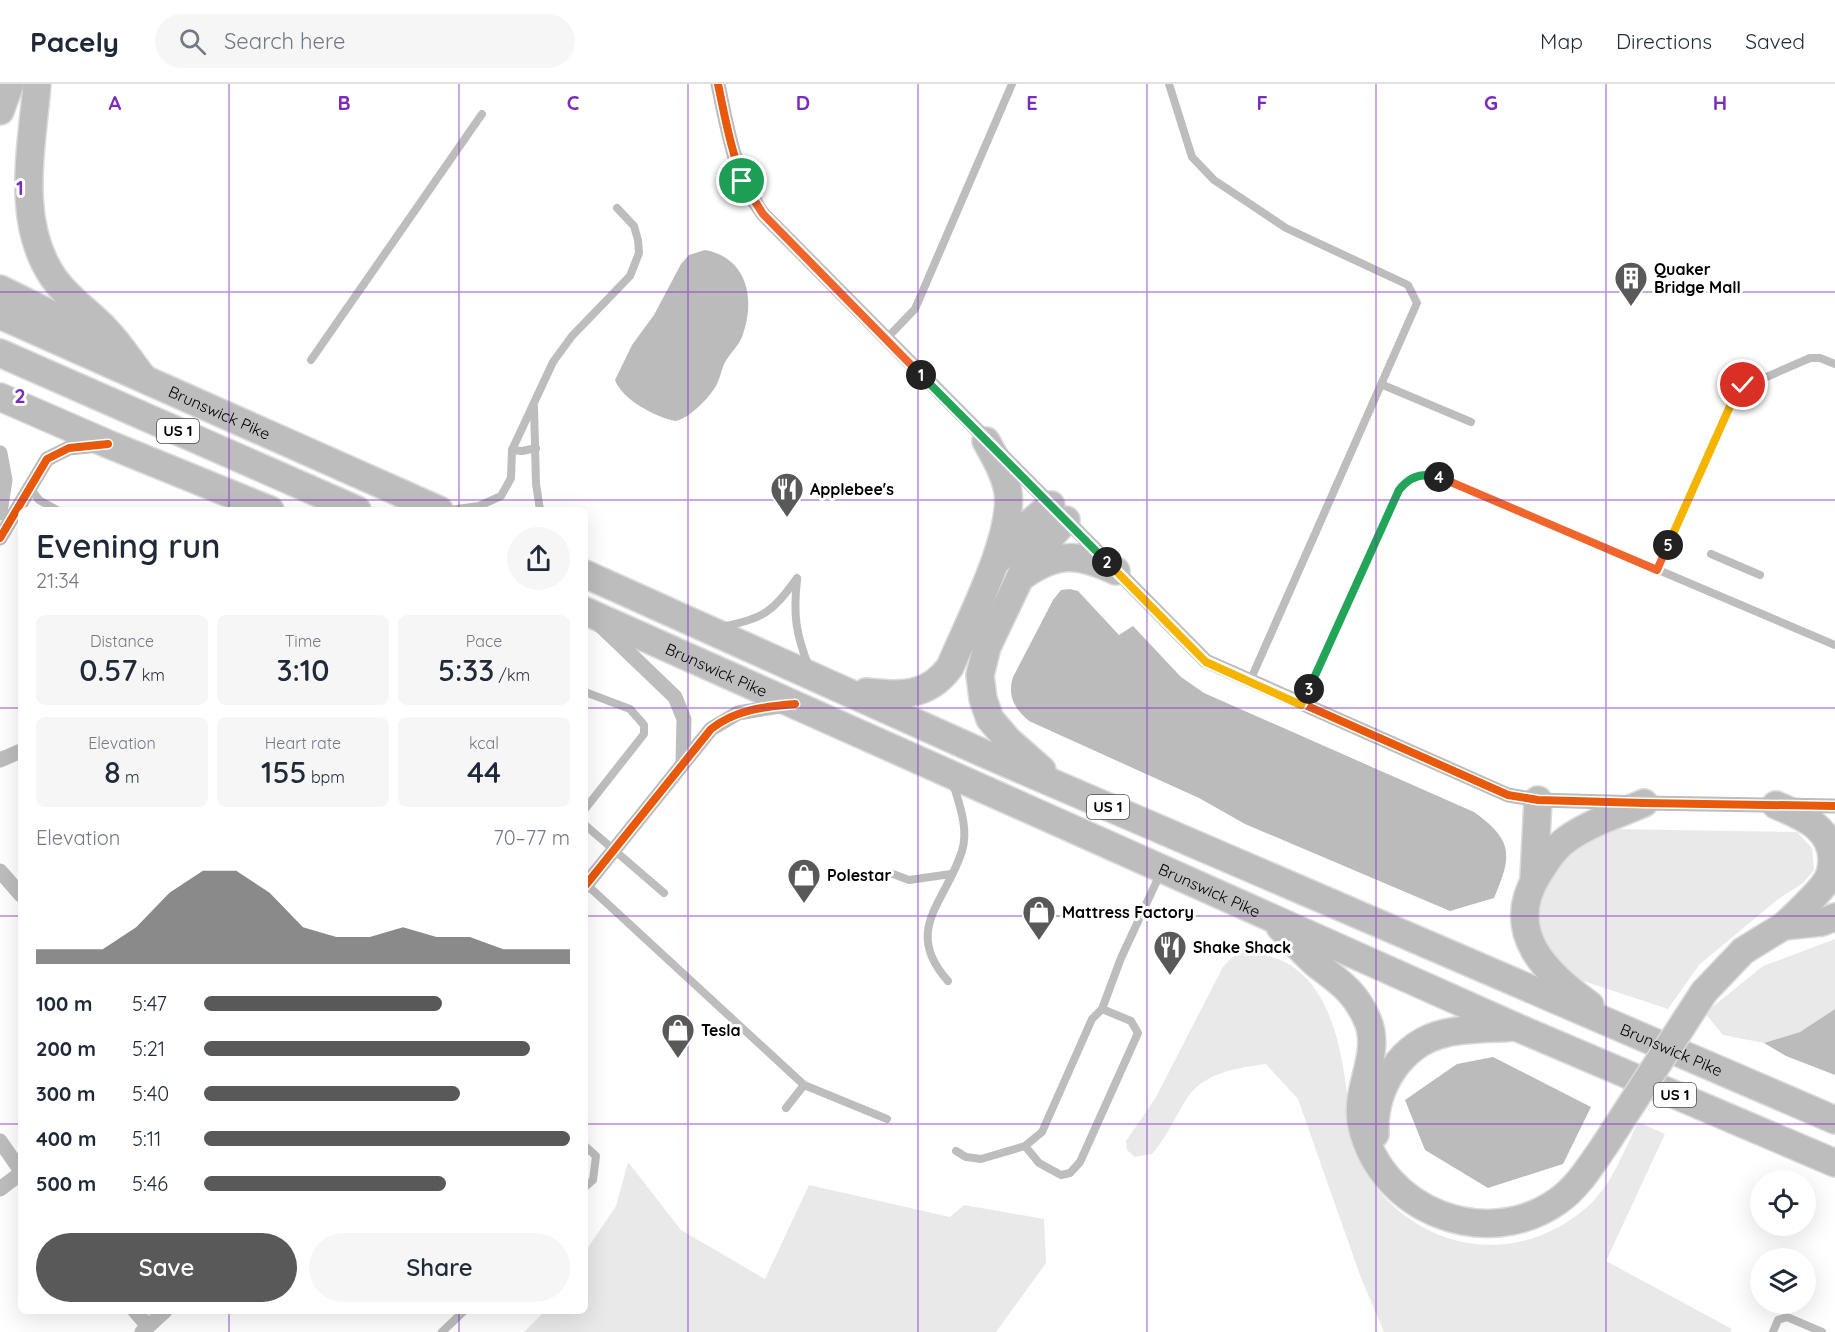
<!DOCTYPE html>
<meta charset="utf-8">
<style>
:root{--surface:#fff;--page:#f6f6f7;--text:#1f2937;--muted:#747a83;--line:#e0e1e3;--accent:#595959}
body{margin:0;font-family:Quicksand,sans-serif;background:var(--page);color:var(--text);height:100vh;display:flex;flex-direction:column;font-size:22px;white-space:nowrap}
*{box-sizing:border-box;margin:0}
p{font-size:20px;color:var(--muted)}
.icon{flex:none;width:33px;height:33px;fill:none;stroke:currentColor;stroke-width:2;stroke-linecap:round;stroke-linejoin:round}
.map{position:relative;flex:1;overflow:hidden}
.drawer{position:absolute;left:18px;top:423px;width:570px;height:807px;display:flex;flex-direction:column;background:var(--surface);border-radius:9px;box-shadow:0 6px 24px #0002}
.drawer>*{flex:none}
.tools{position:absolute;left:1750px;top:1086px;display:grid;gap:12px}
.tools a{display:grid;place-items:center;width:66px;height:66px;border-radius:50%;background:var(--surface);box-shadow:0 6px 24px #0002;font-size:30px}
.pin{position:absolute;display:grid;place-items:center;width:51px;height:51px;color:#fff;margin:-26px;border:3px solid #fff;border-radius:50%;box-shadow:0 2px 6px #0007}
.km{position:absolute;width:30px;height:30px;margin:-15px;border-radius:50%;background:#222;color:#fff;font-size:16px;line-height:30px;text-align:center}
.round{display:grid;place-items:center;flex:none;width:63px;height:63px;border-radius:32px;background:var(--page)}
.overview{display:flex;align-items:center;justify-content:space-between;height:102px;padding:0 18px}
h1{font-size:33px;font-weight:600;line-height:45px}
.figures{display:grid;grid-template-columns:repeat(3,1fr);gap:9px;height:102px;padding:6px 18px}
.figures div{display:grid;align-content:center;border-radius:9px;background:var(--page);text-align:center}
.figures b{font-size:30px;font-weight:600}
.figures small{font-size:16px;font-weight:400}
.figures p{font-size:16px}
.chart{height:168px;padding:12px 18px}
.chart p{display:flex;justify-content:space-between}
.chart svg{width:100%;height:108px;margin-top:6px;fill:var(--accent);opacity:.7}
.cta{display:flex;gap:12px;margin-top:auto;padding:12px 18px}
.cta a{flex:1;height:69px;border-radius:36px;background:var(--accent);color:#fff;font-size:24px;font-weight:600;line-height:69px;text-align:center}
.cta a+a{background:var(--page);color:var(--text)}
ul{padding:0 18px;list-style:none;font-size:20px}
li{display:grid;grid-template-columns:96px 72px 1fr;align-items:center;height:45px}
li i{height:15px;border-radius:8px;background:var(--accent)}
header{display:flex;align-items:center;gap:36px;box-sizing:border-box;height:84px;padding:0 30px;background:var(--surface);border-bottom:2px solid var(--line)}
header strong{font-size:28px}
nav{display:flex;gap:33px;margin-inline-start:auto;font-size:21px}
.search{width:420px;height:54px;background:var(--page);display:flex;align-items:center;gap:15px;box-sizing:border-box;padding:0 21px;border-radius:33px;color:var(--muted);font-size:22px}
.map>svg:first-child{display:block}
.green{fill:#e9e9e9}
.water{fill:#bbb}
.lines{fill:none;stroke-linecap:round;stroke-linejoin:round}
.highway-casing{stroke:#dbdbdb;stroke-width:30}
.lane{stroke:#bdbdbd;stroke-width:8}
.street{stroke:#bdbdbd;stroke-width:15}
.highway{stroke:#bdbdbd;stroke-width:27}
.highway-bridge-casing{stroke:#dbdbdb;stroke-width:30;stroke-linecap:butt}
.highway-bridge{stroke:#bdbdbd;stroke-width:27}
.cycleway-casing{stroke:#fff;stroke-width:11}
.cycleway{stroke:#e8590c;stroke-width:8}
.split-1-casing{stroke:#fff;stroke-width:12}
.split-2-casing{stroke:#fff;stroke-width:12}
.split-3-casing{stroke:#fff;stroke-width:12}
.split-4-casing{stroke:#fff;stroke-width:12}
.split-5-casing{stroke:#fff;stroke-width:12}
.split-6-casing{stroke:#fff;stroke-width:12}
.split-1{stroke:#f0652b;stroke-width:8}
.split-2{stroke:#22a559;stroke-width:8}
.split-3{stroke:#f5b400;stroke-width:8}
.split-4{stroke:#22a559;stroke-width:8}
.split-5{stroke:#f0652b;stroke-width:8}
.split-6{stroke:#f5b400;stroke-width:8}
.grid{fill:none;stroke:#7b2cbf;stroke-width:1.5;stroke-opacity:0.55}
.labels{text-anchor:middle;stroke-width:6;stroke-linejoin:round;paint-order:stroke}
.shield{fill:#fff;stroke:#4c4c4c;stroke-width:1.5}
.shield-label{font-size:15px;font-weight:bold;fill:#000}
.poi-label{font-size:16px;font-weight:bold;fill:#000;stroke:#fff;text-anchor:start}
.street-label{font-size:16px;fill:#000;stroke:#fff}
.grid-label{font-size:20px;text-anchor:middle;font-weight:bold;fill:#7b2cbf;stroke:#fff;stroke-width:6;stroke-linejoin:round;paint-order:stroke}
</style>
<header>
<strong>Pacely</strong>
<div class="search"><svg class="icon" aria-label="search" viewBox="0 0 24 24"><circle cx="10" cy="10" r="6"/><path d="M15 15l6 6"/></svg>Search here</div>
<nav><a>Map</a><a>Directions</a><a>Saved</a></nav>
</header>
<div class="map">
<svg width="1835" height="1248" viewBox="0 0 1835 1248">
<rect width="100%" height="100%" fill="#fff"/>
<!-- green -->
<g class="green">
<path d="M1613,745L1797,748L1812,764L1814,786L1803,799L1777,816L1699,881L1668,925L1565,891L1536,852L1538,808L1554,774Z"/>
<path d="M1835,855V925L1800,948L1764,959L1723,951L1705,929L1763,882Z"/>
<path d="M1240,865C1258,869 1281,873 1296,885C1346,924 1345,1009 1354,1067C1396,1160 1505,1193 1586,1124C1611,1103 1624,1067 1638,1038L1665,1050L1606,1177L1732,1245L1730,1248H1384L1361,1194L1298,1015L1266,980C1237,984 1205,988 1187,1014C1175,1033 1167,1053 1152,1070L1135,1073L1127,1066L1126,1057L1156,1013L1223,883Z"/>
<path d="M628,1078L681,1146L765,1195L809,1101L950,1133L964,1121L1044,1135L1046,1179L996,1248H524L545,1227H585V1168L616,1122Z"/>
</g>
<!-- water -->
<g class="water">
<path d="M705,166C748,174 756,216 742,253C738,263 729,270 724,280C721,287 720,295 716,302C709,314 689,335 675,337C656,333 622,316 615,296L632,261L654,231L681,180L689,171Z"/>
<path d="M1070,505L1078,507L1119,551L1133,542L1181,593L1204,609L1474,728C1514,757 1512,771 1494,814L1450,827L1245,740L1199,714L1029,637C1015,625 1007,613 1013,593L1053,516L1061,506Z"/>
<path d="M1835,925V991L1786,972L1764,959L1800,948Z"/>
<path d="M1493,973L1591,1023L1563,1080L1488,1104L1425,1066L1405,1016L1457,980Z"/>
</g>
<g class="lines">
<defs>
<g id="highway">
<path d="M37,0C32,63 15,137 53,193C67,214 88,227 105,245C119,259 130,277 142,292"/>
<path d="M0,27L10,0"/>
<path d="M0,205L101,255"/>
<path id="s1" d="M0,231L439,426"/>
<path d="M0,269L357,426"/>
<path d="M0,313L108,360L270,426"/>
<path d="M1000,474L1024,444L1051,421"/>
<path id="s2" d="M585,490L983,669L1835,1036"/>
<path d="M1024,491C1059,467 1078,470 1116,487"/>
<path id="s3" d="M585,527L1516,943L1835,1079"/>
<path d="M866,608C901,612 928,613 950,583C968,540 1014,453 1008,408C1005,390 995,373 986,357"/>
<path d="M1042,686L1008,656L990,635L983,615L980,591L987,563L1028,477L1066,436"/>
<path d="M1776,721C1801,732 1832,743 1832,776C1832,785 1829,795 1823,802C1812,816 1797,829 1784,842"/>
<path d="M1534,793L1538,716"/>
<path d="M1784,842L1822,838L1835,833"/>
<path d="M1280,843C1291,855 1303,868 1315,879C1339,898 1354,906 1367,935C1383,970 1353,1006 1362,1042C1381,1127 1486,1168 1558,1117C1578,1103 1591,1081 1605,1061"/>
<path d="M1704,908L1743,867L1798,833"/>
<path d="M1590,921C1546,890 1503,848 1537,792C1544,781 1551,768 1562,759C1585,740 1617,731 1644,719"/>
<path d="M1375,1050C1373,1005 1400,959 1446,949C1468,944 1493,945 1515,943"/>
</g>
</defs>
<!-- highway casing -->
<use href="#highway" class="highway-casing"/>
<!-- lane -->
<g class="lane">
<path d="M1169,0L1192,73L1214,96L1286,144L1408,201L1417,219L1250,597"/>
<path d="M886,255L915,225L1012,0"/>
<path d="M311,276L482,30"/>
<path d="M1383,301L1471,338"/>
<path d="M534,323L536,400L540,426"/>
<path d="M512,366L522,367L536,364"/>
<path d="M30,404L39,416L57,426"/>
<path d="M450,426L479,422L501,412L511,394L512,366L553,278L572,252L630,192L639,169L638,156L634,142L617,124"/>
<path d="M1711,470L1760,491"/>
<path d="M1657,486L1739,305L1810,274H1820L1835,280"/>
<path d="M797,496C793,531 796,551 809,583"/>
<path d="M722,543C765,533 771,530 797,494"/>
<path d="M585,608L630,625L644,641V650L585,725"/>
<path d="M1301,621L1399,406C1413,388 1430,389 1449,397L1835,561"/>
<path d="M585,741L664,809"/>
<path d="M893,790L909,796L951,790"/>
<path d="M586,800L804,1001L786,1024"/>
<path d="M948,897C902,846 946,818 962,767C969,744 959,720 953,699"/>
<path d="M804,1001L887,1035"/>
<path d="M585,1062L596,1072L593,1096L585,1103"/>
<path d="M1025,1062L1039,1079L1061,1091L1070,1089L1080,1078L1138,949L1131,937L1102,925"/>
<path d="M956,1067L966,1073L981,1075L1025,1062L1042,1048L1092,935L1102,925L1121,874L1161,788"/>
<path d="M442,1248L464,1227"/>
<path d="M1773,1248L1778,1236L1787,1233L1822,1248"/>
</g>
<!-- street -->
<g class="street">
<path d="M718,0C728,47 734,91 763,130L1206,577L1508,711L1538,716L1644,719L1835,722"/>
<path d="M0,369L5,396L0,429"/>
<path d="M0,454L47,375L69,364L99,361"/>
<path d="M601,542L675,613L684,635L683,679"/>
<path d="M0,676L21,667"/>
<path d="M0,787L21,811"/>
<path d="M585,802L711,645L738,629L786,621"/>
<path d="M0,1057L21,1087"/>
<path d="M0,1105L21,1089"/>
<path d="M135,1227L148,1242"/>
<path d="M142,1248L165,1227"/>
</g>
<!-- highway -->
<use href="#highway" class="highway"/>
<defs>
<path id="highway-bridge" d="M1605,1061L1704,908"/>
</defs>
<!-- highway-bridge casing -->
<use href="#highway-bridge" class="highway-bridge-casing"/>
<!-- highway-bridge -->
<use href="#highway-bridge" class="highway-bridge"/>
<defs>
<g id="cycleway">
<path d="M718,0C728,47 734,91 763,130L1206,577L1508,711L1538,716L1644,719L1835,722"/>
<path d="M0,454L47,375L69,364L108,360"/>
<path d="M585,802L711,645C736,625 764,623 795,620"/>
</g>
</defs>
<!-- cycleway casing -->
<use href="#cycleway" class="cycleway-casing"/>
<!-- cycleway -->
<use href="#cycleway" class="cycleway"/>
</g>
<g class="lines">
<defs>
<path id="split-1" d="M742,97L763,130L921,291"/>
<path id="split-2" d="M921,291L1107,478"/>
<path id="split-3" d="M1107,478L1206,578L1301,621L1309,605"/>
<path id="split-4" d="M1309,605L1399,406C1409,393 1422,388 1439,393"/>
<path id="split-5" d="M1439,393L1657,486L1668,461"/>
<path id="split-6" d="M1668,461L1735,311L1743,301"/>
</defs>
<!-- split-1 casing -->
<use href="#split-1" class="split-1-casing"/>
<!-- split-2 casing -->
<use href="#split-2" class="split-2-casing"/>
<!-- split-3 casing -->
<use href="#split-3" class="split-3-casing"/>
<!-- split-4 casing -->
<use href="#split-4" class="split-4-casing"/>
<!-- split-5 casing -->
<use href="#split-5" class="split-5-casing"/>
<!-- split-6 casing -->
<use href="#split-6" class="split-6-casing"/>
<!-- split-1 -->
<use href="#split-1" class="split-1"/>
<!-- split-2 -->
<use href="#split-2" class="split-2"/>
<!-- split-3 -->
<use href="#split-3" class="split-3"/>
<!-- split-4 -->
<use href="#split-4" class="split-4"/>
<!-- split-5 -->
<use href="#split-5" class="split-5"/>
<!-- split-6 -->
<use href="#split-6" class="split-6"/>
</g>
<!-- grid -->
<path class="grid" d="M229,0V426M459,0V426M688,0V1248M918,0V1248M1147,0V1248M1376,0V1248M1606,0V1248M0,208H1835M0,416H1835M0,624H21M585,624H1835M0,832H21M585,832H1835M0,1040H21M585,1040H1835M229,1227V1248M459,1227V1248"/>
<!-- icons -->
<defs>
<symbol id="building-pin" viewBox="-11 -11 22 30"><path d="M0 17L-7.5 6A9.5 9.5 0 1 1 7.5 6Z" fill="#595959" stroke="#fff"/><path d="M-4-6H4V6H1V3H-1V6H-4ZM-2.5-4.3h1.7v1.8h-1.7ZM.8-4.3h1.7v1.8H.8ZM-2.5-1h1.7V.8h-1.7ZM.8-1h1.7V.8H.8Z" fill="#fff"/></symbol>
<symbol id="restaurant-pin" viewBox="-11 -11 22 30"><path d="M0 17L-7.5 6A9.5 9.5 0 1 1 7.5 6Z" fill="#595959" stroke="#fff"/><path d="M-5-6h1v4h1v-4h1v4h1v-4h1v5L-1.5 .5V6h-2V.5L-5-1ZM5-6V6H3V1.5H1.5Q1.5-4 5-6Z" fill="#fff"/></symbol>
<symbol id="shop-pin" viewBox="-11 -11 22 30"><path d="M0 17L-7.5 6A9.5 9.5 0 1 1 7.5 6Z" fill="#595959" stroke="#fff"/><path d="M-5-2.5h2.3a2.7 3.5 0 0 1 5.4 0H5L5.5 6h-11ZM-1.5-2.5h3a1.5 2.3 0 0 0-3 0Z" fill="#fff"/></symbol>
</defs>
<g fill-rule="evenodd">
<use href="#building-pin" x="1612" y="175" width="38" height="52"/>
<use href="#restaurant-pin" x="768" y="386" width="38" height="52"/>
<use href="#shop-pin" x="785" y="772" width="38" height="52"/>
<use href="#shop-pin" x="1020" y="809" width="38" height="52"/>
<use href="#restaurant-pin" x="1151" y="844" width="38" height="52"/>
<use href="#shop-pin" x="659" y="927" width="38" height="52"/>
</g>
<g class="labels">
<!-- shield labels -->
<g class="shield">
<rect x="157" y="335" width="42" height="24" rx="4.5"/>
<rect x="1087" y="711" width="42" height="24" rx="4.5"/>
<rect x="1654" y="999" width="42" height="24" rx="4.5"/>
</g>
<g class="shield-label">
<text x="178" y="352">US 1</text>
<text x="1108" y="728">US 1</text>
<text x="1675" y="1016">US 1</text>
</g>
<!-- poi labels -->
<g class="poi-label">
<text x="1654" y="191">Quaker<tspan x="1654" dy="18">Bridge Mall</tspan></text>
<text x="810" y="411">Applebee's</text>
<text x="827" y="797">Polestar</text>
<text x="1062" y="834">Mattress Factory</text>
<text x="1193" y="869">Shake Shack</text>
<text x="701" y="952">Tesla</text>
</g>
<!-- street labels -->
<g class="street-label">
<text dy="6" stroke="none"><textPath href="#s1" startOffset="240">Brunswick Pike</textPath></text>
<text dy="6" stroke="none"><textPath href="#s3" startOffset="144">Brunswick Pike</textPath></text>
<text dy="6" stroke="none"><textPath href="#s3" startOffset="684">Brunswick Pike</textPath></text>
<text dy="6" stroke="none"><textPath href="#s2" startOffset="1186">Brunswick Pike</textPath></text>
</g>
</g>
<g class="grid-label">
<text x="115" y="26">A</text>
<text x="344" y="26">B</text>
<text x="573" y="26">C</text>
<text x="803" y="26">D</text>
<text x="1032" y="26">E</text>
<text x="1262" y="26">F</text>
<text x="1491" y="26">G</text>
<text x="1720" y="26">H</text>
<text x="20" y="111">1</text>
<text x="20" y="319">2</text>
</g>
</svg>
<div class="tools">
<a><svg class="icon" aria-label="locate" viewBox="0 0 24 24"><circle cx="12" cy="12" r="6"/><path d="M12 2v4M12 18v4M2 12h4M18 12h4"/></svg></a>
<a><svg class="icon" aria-label="layers" viewBox="0 0 24 24"><path d="M12 4l9 5-9 5-9-5zM3 14l9 5 9-5"/></svg></a>
</div>
<div class="pin" style="left:742px;top:97px;background:#1e9e55"><svg class="icon" aria-label="arrive" viewBox="0 0 24 24"><path d="M6 21V4h12l-3 4 3 4H6"/></svg></div>
<div class="pin" style="left:1743px;top:301px;background:#d93025"><svg class="icon" aria-label="check" viewBox="0 0 24 24"><path d="M5 12l5 5 9-10"/></svg></div>
<b class="km" style="left:921px;top:291px">1</b>
<b class="km" style="left:1107px;top:478px">2</b>
<b class="km" style="left:1309px;top:605px">3</b>
<b class="km" style="left:1439px;top:393px">4</b>
<b class="km" style="left:1668px;top:461px">5</b>
<section class="drawer">
<div class="overview"><div><h1>Evening run</h1><p>21:34</p></div><a class="round"><svg class="icon" aria-label="share" viewBox="0 0 24 24"><path d="M12 15V3M7 8l5-5 5 5M5 13v7h14v-7"/></svg></a></div>
<div class="figures">
<div><p>Distance</p><b>0.57<small> km</small></b></div>
<div><p>Time</p><b>3:10</b></div>
<div><p>Pace</p><b>5:33<small> /km</small></b></div>
</div>
<div class="figures">
<div><p>Elevation</p><b>8<small> m</small></b></div>
<div><p>Heart rate</p><b>155<small> bpm</small></b></div>
<div><p>kcal</p><b>44</b></div>
</div>
<div class="chart"><p><span>Elevation</span>70–77 m</p>
<svg viewBox="0 0 160 44" preserveAspectRatio="none"><path d="M0 44V38L10 38L20 38L30 29L40 15L50 6L60 6L70 15L80 29L90 33L100 33L110 29L120 33L130 33L140 38L150 38L160 38V44z"/></svg>
</div>
<ul>
<li><b>100 m</b>5:47<i style="width:65%"></i></li>
<li><b>200 m</b>5:21<i style="width:89%"></i></li>
<li><b>300 m</b>5:40<i style="width:70%"></i></li>
<li><b>400 m</b>5:11<i style="width:100%"></i></li>
<li><b>500 m</b>5:46<i style="width:66%"></i></li>
</ul>
<div class="cta"><a>Save</a><a>Share</a></div>
</section>
</div>
